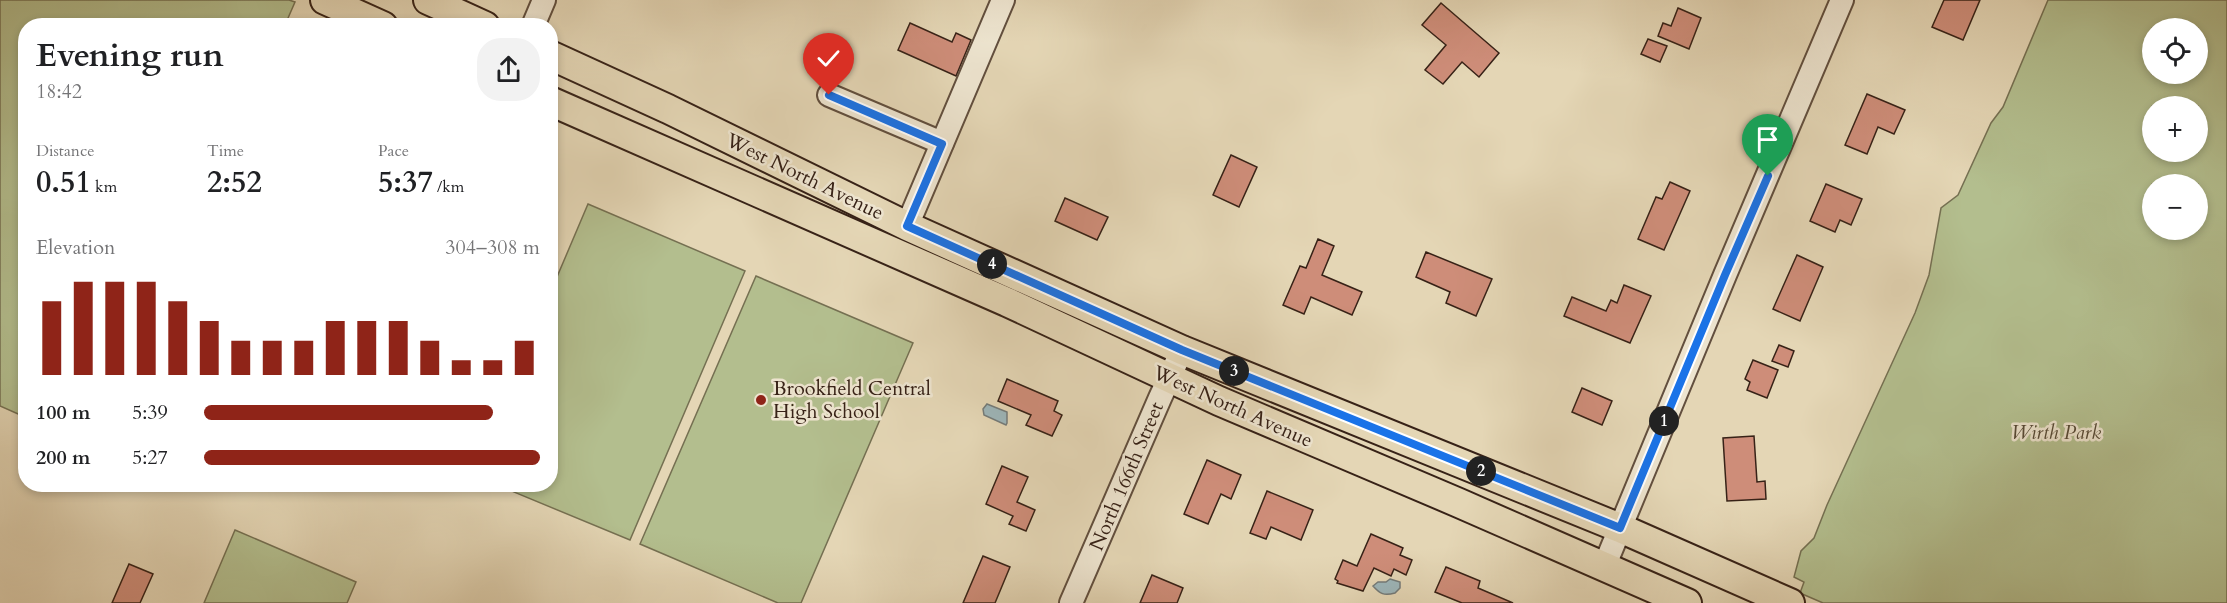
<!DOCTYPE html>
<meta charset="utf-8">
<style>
:root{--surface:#fff;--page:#f2f2f2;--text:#202124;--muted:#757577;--accent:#8f2418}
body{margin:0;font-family:Cardo,serif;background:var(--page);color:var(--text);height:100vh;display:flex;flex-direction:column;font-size:22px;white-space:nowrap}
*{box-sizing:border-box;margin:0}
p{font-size:20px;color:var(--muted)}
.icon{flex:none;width:33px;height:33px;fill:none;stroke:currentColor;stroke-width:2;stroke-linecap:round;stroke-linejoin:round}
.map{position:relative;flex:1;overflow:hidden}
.details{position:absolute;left:18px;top:18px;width:540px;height:474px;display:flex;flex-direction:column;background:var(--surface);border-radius:24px;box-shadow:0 3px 9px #0003}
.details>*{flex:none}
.buttons{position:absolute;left:2142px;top:18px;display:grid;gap:12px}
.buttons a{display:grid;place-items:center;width:66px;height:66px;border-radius:50%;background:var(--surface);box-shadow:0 3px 9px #0003;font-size:30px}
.pin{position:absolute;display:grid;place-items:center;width:51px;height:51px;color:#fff;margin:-62px -26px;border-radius:50% 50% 50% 0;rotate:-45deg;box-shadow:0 0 6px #0007}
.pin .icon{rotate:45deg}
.km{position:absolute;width:30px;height:30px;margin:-15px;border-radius:50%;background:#222;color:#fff;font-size:16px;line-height:30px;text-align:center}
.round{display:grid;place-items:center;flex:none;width:63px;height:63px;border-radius:24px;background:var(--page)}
.head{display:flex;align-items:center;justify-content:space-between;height:102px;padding:0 18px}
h1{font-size:33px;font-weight:600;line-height:45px}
.figures{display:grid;grid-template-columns:repeat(3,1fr);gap:9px;height:102px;padding:6px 18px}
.figures div{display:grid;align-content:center}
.figures b{font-size:30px;font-weight:600}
.figures small{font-size:16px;font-weight:400}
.figures p{font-size:16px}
.chart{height:168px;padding:12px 18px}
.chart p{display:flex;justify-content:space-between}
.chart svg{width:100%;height:108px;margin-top:6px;stroke:var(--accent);stroke-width:6}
ul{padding:0 18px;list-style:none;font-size:20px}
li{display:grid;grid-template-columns:96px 72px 1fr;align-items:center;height:45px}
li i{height:15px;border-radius:8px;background:var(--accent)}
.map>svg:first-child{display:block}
.green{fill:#b3be8e;stroke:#757052;stroke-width:1.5;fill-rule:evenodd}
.water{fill:#9db6ba;stroke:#747b79;stroke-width:1.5}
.building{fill:#ce8d79;stroke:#372217;stroke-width:1.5}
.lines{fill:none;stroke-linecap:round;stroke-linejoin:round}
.minor-casing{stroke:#624f3e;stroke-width:26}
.major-casing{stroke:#372217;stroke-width:32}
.minor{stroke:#ede4cf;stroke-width:22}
.major{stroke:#e4d6b5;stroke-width:28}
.route-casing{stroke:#fff;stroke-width:12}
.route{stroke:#1a73e8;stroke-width:8}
.poi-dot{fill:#8f2418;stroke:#ede4cf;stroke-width:2}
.labels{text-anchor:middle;stroke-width:5;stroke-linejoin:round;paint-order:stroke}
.street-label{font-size:20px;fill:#372217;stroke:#ede4cf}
.poi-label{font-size:20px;fill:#372217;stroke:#ede4cf;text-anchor:start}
.park-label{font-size:20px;font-style:italic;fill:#564935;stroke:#ede4cf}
</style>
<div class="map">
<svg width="2227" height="603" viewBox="0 0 2227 603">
<rect width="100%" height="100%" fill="#e4d6b5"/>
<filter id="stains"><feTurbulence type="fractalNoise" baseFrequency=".00333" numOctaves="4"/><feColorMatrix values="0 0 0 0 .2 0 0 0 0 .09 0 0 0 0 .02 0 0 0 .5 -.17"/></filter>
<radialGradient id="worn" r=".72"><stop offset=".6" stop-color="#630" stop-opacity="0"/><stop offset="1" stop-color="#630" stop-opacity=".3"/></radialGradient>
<!-- green -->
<g class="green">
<path d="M0,0H289L295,2L285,25L26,26L25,417L0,406Z"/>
<path d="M2048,0H2227V603H1823L1800,593L1804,582L1794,577L1801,551L1814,538L1827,505L1915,313L1929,275L1941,208L1958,195L1991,123L2003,107ZM2152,28H2198V74H2152ZM2152,106H2198V152H2152ZM2152,184H2198V230H2152Z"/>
<path d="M588,204L745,271L630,540L497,485L550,484L551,291Z"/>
<path d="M756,276L913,343L801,603H778L640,544Z"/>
<path d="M235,530L356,582L347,603H204Z"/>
</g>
<!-- water -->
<g class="water">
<path d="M987,404L1007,412V423L1006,425L984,415L983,409Z"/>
<path d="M1390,579L1400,582V588L1395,593C1384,596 1380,594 1373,586L1378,582H1386Z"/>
</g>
<!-- building -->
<g class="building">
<path d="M1944,0H1980L1963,40L1932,27Z"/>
<path d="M1441,3L1499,53L1479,77L1462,62L1443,84L1425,70L1446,45L1422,25Z"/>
<path d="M1678,8L1701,18L1689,49L1658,36L1663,23L1671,26Z"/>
<path d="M910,23L952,42L956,33L971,40L956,76L898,50Z"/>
<path d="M1648,39L1667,46L1660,62L1641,54Z"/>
<path d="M1867,94L1905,110L1894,134L1878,127L1867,154L1845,145Z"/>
<path d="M1231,155L1257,167L1239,207L1213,195Z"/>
<path d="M1670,182L1690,191L1664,250L1638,239L1656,197L1662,199Z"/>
<path d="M1826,184L1862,199L1851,225L1840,220L1835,232L1810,221Z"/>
<path d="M1065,198L1108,217L1097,240L1055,221Z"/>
<path d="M1318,239L1334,246L1322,275L1362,292L1352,315L1311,297L1304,314L1283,305L1300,266L1306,268Z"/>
<path d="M1426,252L1492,279L1476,316L1446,303L1450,292L1416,277Z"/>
<path d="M1797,255L1823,267L1800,321L1773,309Z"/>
<path d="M1624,285L1651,296L1630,343L1564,316L1572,297L1606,311L1611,300L1617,303Z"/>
<path d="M1779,345L1794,351L1788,367L1772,361Z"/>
<path d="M1753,360L1778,370L1767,398L1747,390L1750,382L1745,379Z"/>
<path d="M1007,379L1058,401L1054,411L1062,415L1052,436L1026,425L1031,415L998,401Z"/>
<path d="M1582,388L1612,401L1602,425L1572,412Z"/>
<path d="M1754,436L1757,482L1765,481L1766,499L1727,501L1723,438Z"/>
<path d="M1207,460L1241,475L1231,499L1221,494L1208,524L1184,514Z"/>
<path d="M1002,466L1028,477L1017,502L1035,510L1026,531L1009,524L1013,516L986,504Z"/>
<path d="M1267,491L1313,510L1301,540L1271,527L1266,539L1250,533Z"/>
<path d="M1371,534L1403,548L1400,555L1412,560L1406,575L1394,569L1391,576L1374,568L1363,591L1337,583L1338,581L1335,579L1343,560L1357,566Z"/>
<path d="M983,556L1010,567L995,603H963Z"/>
<path d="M129,564L153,574L140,603H112Z"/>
<path d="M1446,567L1480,581L1478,588L1513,603H1462L1435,592Z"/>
<path d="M1152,575L1183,588L1177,603H1140Z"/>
</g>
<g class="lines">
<defs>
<g id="minor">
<path d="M533,26L544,0"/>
<path d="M829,95L942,143"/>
<path d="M907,226L1003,0"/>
<path d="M1604,567L1725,275L1842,0"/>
<path d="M1071,603L1160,398L1182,350"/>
</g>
<g id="major">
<path d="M325,0L383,26"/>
<path d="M428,0L485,26"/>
<path d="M550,55L668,109L907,226L1182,350L1620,528L1790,603"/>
<path d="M550,101L1007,302L1219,401L1459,503L1687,603"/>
</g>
</defs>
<!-- minor casing -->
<use href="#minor" class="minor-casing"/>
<!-- major casing -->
<use href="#major" class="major-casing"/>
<!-- minor -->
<use href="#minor" class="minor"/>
<!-- major -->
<use href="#major" class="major"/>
</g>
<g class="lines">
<defs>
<path id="route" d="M829,95L942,144L907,226L1182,350L1620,528L1725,275L1768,176"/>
</defs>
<!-- route casing -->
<use href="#route" class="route-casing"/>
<!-- route -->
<use href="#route" class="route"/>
</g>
<!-- markers -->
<circle class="poi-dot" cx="761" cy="400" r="6"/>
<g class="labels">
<!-- street labels -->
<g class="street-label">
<text transform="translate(805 176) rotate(26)" y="7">West North Avenue</text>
<text transform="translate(1233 406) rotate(24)" y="7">West North Avenue</text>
<text transform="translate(1126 476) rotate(-67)" y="7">North 166th Street</text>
</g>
<!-- poi labels -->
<g class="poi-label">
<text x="773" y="395">Brookfield Central<tspan x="773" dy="23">High School</tspan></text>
</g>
<!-- park labels -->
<g class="park-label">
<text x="2056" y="439">Wirth Park</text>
</g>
</g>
<rect width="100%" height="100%" filter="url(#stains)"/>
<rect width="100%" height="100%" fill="url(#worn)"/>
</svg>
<div class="buttons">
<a><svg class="icon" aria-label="locate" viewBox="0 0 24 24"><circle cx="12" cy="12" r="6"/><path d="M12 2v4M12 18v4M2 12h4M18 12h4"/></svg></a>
<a>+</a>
<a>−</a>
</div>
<div class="pin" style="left:1768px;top:176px;background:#1e9e55"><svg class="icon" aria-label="arrive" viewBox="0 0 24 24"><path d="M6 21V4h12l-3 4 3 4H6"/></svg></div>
<div class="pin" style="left:829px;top:95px;background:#d93025"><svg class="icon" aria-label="check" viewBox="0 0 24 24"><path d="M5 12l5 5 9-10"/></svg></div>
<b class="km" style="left:1664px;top:421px">1</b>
<b class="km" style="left:1481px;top:471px">2</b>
<b class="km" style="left:1234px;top:371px">3</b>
<b class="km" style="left:992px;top:264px">4</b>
<section class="details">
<div class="head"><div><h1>Evening run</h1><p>18:42</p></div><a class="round"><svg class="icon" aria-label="share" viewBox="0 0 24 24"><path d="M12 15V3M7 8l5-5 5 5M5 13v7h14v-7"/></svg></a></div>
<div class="figures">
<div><p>Distance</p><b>0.51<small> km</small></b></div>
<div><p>Time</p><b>2:52</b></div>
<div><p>Pace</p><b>5:37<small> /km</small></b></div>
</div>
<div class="chart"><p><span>Elevation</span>304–308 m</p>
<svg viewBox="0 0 160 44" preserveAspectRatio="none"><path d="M5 44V14M15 44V6M25 44V6M35 44V6M45 44V14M55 44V22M65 44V30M75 44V30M85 44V30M95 44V22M105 44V22M115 44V22M125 44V30M135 44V38M145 44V38M155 44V30"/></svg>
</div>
<ul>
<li><b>100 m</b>5:39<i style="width:86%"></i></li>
<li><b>200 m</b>5:27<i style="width:100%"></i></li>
</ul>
</section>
</div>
